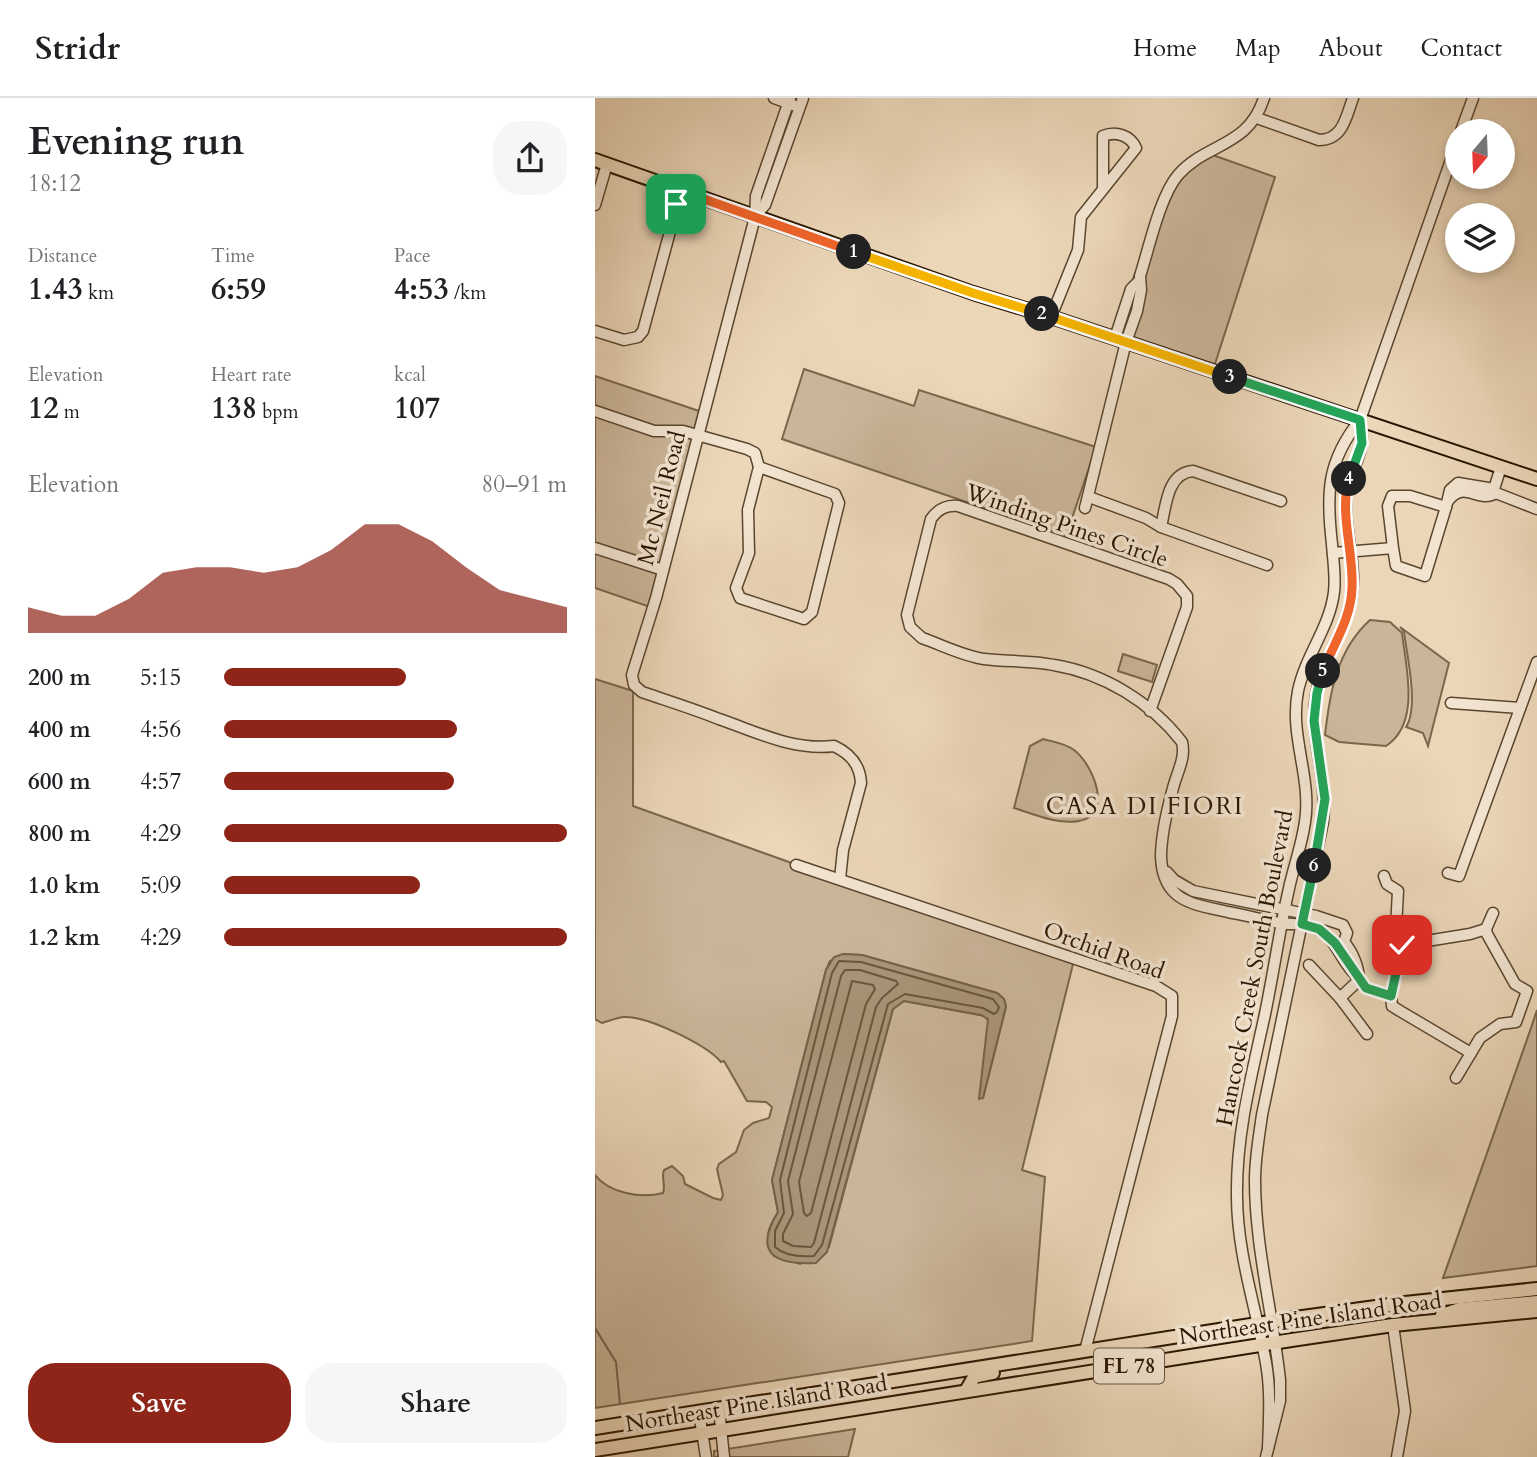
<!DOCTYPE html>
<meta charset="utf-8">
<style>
:root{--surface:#fff;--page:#f6f6f6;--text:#202124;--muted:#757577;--line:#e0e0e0;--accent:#8f2418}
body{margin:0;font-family:Cardo,serif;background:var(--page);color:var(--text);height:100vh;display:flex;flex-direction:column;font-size:26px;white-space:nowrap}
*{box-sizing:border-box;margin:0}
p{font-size:23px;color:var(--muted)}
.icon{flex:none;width:38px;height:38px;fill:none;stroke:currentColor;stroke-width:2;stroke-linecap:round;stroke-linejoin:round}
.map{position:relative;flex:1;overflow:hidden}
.details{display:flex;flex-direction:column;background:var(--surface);width:595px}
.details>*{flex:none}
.needle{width:46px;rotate:199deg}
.tools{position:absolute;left:850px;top:21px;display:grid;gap:14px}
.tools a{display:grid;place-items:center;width:70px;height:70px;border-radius:50%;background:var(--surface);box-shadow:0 4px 10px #0003;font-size:35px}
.pin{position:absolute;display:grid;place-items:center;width:60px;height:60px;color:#fff;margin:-30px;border-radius:14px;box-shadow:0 4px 10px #0006}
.km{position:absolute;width:35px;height:35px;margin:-18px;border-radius:50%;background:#222;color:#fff;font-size:19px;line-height:35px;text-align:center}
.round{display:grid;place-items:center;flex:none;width:74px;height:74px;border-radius:28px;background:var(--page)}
.headline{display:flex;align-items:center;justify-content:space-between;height:119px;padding:0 28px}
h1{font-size:38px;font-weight:800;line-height:52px}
.stats{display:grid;grid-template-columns:repeat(3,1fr);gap:10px;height:119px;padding:7px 28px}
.stats div{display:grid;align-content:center}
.stats b{font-size:30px;font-weight:800}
.stats small{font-size:19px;font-weight:400}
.stats p{font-size:19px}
.chart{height:196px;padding:14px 28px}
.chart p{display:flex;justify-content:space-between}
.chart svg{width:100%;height:126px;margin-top:7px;fill:var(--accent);opacity:.7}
.action{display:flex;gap:14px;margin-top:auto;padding:14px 28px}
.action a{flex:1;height:80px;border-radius:28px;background:var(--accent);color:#fff;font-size:28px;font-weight:800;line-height:80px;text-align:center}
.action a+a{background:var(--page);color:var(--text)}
ul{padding:0 28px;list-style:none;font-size:23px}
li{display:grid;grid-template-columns:112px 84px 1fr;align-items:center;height:52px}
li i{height:18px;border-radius:9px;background:var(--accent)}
header{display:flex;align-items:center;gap:42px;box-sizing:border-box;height:98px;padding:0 35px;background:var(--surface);border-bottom:2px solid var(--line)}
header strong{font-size:33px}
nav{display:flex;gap:38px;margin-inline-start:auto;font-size:24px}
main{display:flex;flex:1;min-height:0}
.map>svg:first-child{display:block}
.green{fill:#cab599;stroke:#7a664c;stroke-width:2;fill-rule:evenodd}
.water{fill:#a99579;stroke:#766249;stroke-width:2}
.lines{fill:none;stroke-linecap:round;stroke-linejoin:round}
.shore{stroke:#6a563c;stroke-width:2}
.stream{stroke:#766249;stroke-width:2}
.minor-casing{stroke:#5a462e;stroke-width:13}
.major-casing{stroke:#2a1600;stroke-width:16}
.minor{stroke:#f2e4d1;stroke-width:10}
.major{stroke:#ebd6b8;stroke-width:12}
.split-1-casing{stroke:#fff;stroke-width:14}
.split-2-casing{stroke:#fff;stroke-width:14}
.split-3-casing{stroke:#fff;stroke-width:14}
.split-4-casing{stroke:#fff;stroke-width:14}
.split-5-casing{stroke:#fff;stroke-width:14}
.split-6-casing{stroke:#fff;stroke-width:14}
.split-7-casing{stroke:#fff;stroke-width:14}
.split-1{stroke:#f0652b;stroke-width:9}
.split-2{stroke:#f5b400;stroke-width:9}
.split-3{stroke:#f5b400;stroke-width:9}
.split-4{stroke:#22a559;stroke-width:9}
.split-5{stroke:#f0652b;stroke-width:9}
.split-6{stroke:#22a559;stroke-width:9}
.split-7{stroke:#22a559;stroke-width:9}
.labels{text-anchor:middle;stroke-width:7;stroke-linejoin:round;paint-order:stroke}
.shield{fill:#f2e4d1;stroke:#66543f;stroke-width:2}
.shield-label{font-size:21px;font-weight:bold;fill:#2a1600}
.street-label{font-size:23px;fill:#2a1600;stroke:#f2e4d1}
.neighbourhood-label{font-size:24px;letter-spacing:2px;fill:#2a1600;stroke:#f2e4d1}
</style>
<header>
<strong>Stridr</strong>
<nav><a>Home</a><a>Map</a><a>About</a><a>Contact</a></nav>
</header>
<main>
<section class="details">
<div class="headline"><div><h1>Evening run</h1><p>18:12</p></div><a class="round"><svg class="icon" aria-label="share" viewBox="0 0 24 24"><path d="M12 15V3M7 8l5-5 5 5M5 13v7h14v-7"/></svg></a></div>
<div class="stats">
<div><p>Distance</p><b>1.43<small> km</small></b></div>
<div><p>Time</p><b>6:59</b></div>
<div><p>Pace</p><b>4:53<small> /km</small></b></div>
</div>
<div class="stats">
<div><p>Elevation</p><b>12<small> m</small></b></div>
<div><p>Heart rate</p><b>138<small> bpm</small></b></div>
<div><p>kcal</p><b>107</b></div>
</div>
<div class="chart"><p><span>Elevation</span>80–91 m</p>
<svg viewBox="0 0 160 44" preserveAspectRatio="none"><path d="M0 44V35L10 38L20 38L30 32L40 23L50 21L60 21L70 23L80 21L90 15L100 6L110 6L120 12L130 21L140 29L150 32L160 35V44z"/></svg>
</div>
<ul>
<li><b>200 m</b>5:15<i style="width:53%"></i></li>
<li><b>400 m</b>4:56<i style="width:68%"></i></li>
<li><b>600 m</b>4:57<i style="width:67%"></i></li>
<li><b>800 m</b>4:29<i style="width:100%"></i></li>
<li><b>1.0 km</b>5:09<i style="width:57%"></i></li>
<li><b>1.2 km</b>4:29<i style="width:100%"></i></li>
</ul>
<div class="action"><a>Save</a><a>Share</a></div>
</section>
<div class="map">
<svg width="942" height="1359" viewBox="0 0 942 1359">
<rect width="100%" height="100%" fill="#ebd6b8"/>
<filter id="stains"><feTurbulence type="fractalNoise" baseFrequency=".00286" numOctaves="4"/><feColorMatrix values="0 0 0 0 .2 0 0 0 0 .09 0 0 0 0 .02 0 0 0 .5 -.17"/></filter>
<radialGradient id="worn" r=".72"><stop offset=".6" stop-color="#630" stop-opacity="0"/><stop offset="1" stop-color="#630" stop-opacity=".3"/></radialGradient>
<!-- green -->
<g class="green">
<path d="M612,55L680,79L619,269L518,235L570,95Z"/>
<path d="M209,271L319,308L324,292L501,349L471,438L187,341Z"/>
<path d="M0,278L104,313L55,509L0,490Z"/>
<path d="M775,522L795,524L807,535C811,570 826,625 791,648L744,644L730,637C735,593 742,552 775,522Z"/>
<path d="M805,529L854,565L833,648L828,635L811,629C824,609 812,558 809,534Z"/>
<path d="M528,556L562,567L557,584L523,573Z"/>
<path d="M0,581L38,593V708L205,768L480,858L427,1072L450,1079L437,1243L0,1310V1077C14,1095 46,1101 68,1095C71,1087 66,1080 69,1072L77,1068L88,1078L90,1086L118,1100L126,1102L128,1097L122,1071L124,1066L141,1054L149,1032L158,1025L174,1020L177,1009L171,1004L152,1003L129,963L126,964C112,947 51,917 28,919C21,920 14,923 7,925L0,921ZM248,856L267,857L402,895L409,901L411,909L388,1000L394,924L390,918L309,903L298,911L234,1149L205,1166L179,1158C169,1141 172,1131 183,1114L177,1082L231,872L235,863Z"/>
<path d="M448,641C458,644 470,645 479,652C498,666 519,717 484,723C463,727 438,716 419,710L435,648Z"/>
<path d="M942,912V1168L848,1180L936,930Z"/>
<path d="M260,1331L253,1359H119V1353Z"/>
</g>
<!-- water -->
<path class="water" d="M248,856L267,857L402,895L409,901L411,908L388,1000L384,1001L393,921L386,917L309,903L298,911L232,1154L221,1165C179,1167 158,1155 183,1114L177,1082L231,872L239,859Z"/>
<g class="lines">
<!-- shore -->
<g class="shore">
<path d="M244,863L266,864L398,901L404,909L402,914L399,916L388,910L310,896L293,906L227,1147L219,1158C206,1159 190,1158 180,1149V1133L189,1115L185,1082L237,875Z"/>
<path d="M250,872H265L301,883L303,886L287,900L281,909L219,1145L216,1149L198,1148L188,1143V1136L198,1116L193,1083L246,878Z"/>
<path d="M257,883L278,887L280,891L271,906L216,1115L212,1118L209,1115L204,1084Z"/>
</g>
<!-- stream -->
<path class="stream" d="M0,1230L21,1264L25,1306"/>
<defs>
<g id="minor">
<path d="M179,0L198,7"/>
<path d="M195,0L161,98L160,119L61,500L37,577L39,587L47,594C73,603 99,611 124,621C162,634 198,653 239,648C256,656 265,667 266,685L248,752L245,781"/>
<path d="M662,20L724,42C748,42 751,19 758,0"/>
<path d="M866,33L878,0"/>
<path d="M0,107L12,66"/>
<path d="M160,118L170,107L208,0"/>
<path d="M456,219L483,152L486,119L541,50C535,37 521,33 508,38V89"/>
<path d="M0,233L29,242L43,239L48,233L86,93"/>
<path d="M520,240L536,191L544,183"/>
<path d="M0,313L59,333H88L152,351L160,355L164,369"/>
<path d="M164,369L240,396L244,405L217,514L209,521L145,500L141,490L154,455L153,412Z"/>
<path d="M906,369L899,391L901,395L942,411"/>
<path d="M494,399L551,420L566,429L672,467"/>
<path d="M853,403C869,381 883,406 901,395"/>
<path d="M851,409L855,392L863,385L899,391"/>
<path d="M490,410L531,244L542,213L546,192L545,178C554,150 565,98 583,77C612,44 653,50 669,0"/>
<path d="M566,429C571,408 572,375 598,373L686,403"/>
<path d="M0,450L68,472"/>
<path d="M738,455L798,450L801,468L830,478L851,409L815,398H797L793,408L798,450"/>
<path d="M856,605L925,610"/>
<path d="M555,613L592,509V498L582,486L574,481L363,408C351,407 343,411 336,421L312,517L315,529L327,540C347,547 368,558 389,561C412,564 436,562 459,567C508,575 556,604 587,644C591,660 582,674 578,690C572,712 566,736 566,759C568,804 598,806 633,814C650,817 668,822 685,825C698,827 710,825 722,831C743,841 746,866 763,879"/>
<path d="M201,767L561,888L577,898V918L490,1253"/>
<path d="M572,774L579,782L598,793L721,818L748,827L752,835L749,844C758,854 764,870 764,882L771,890L796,898L797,908L805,913L876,955"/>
<path d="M853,775L864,778L942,564"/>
<path d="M789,778L792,786L803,793L801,830L807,847L796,898"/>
<path d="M807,847L875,836L891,831"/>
<path d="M714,867L745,900L772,936"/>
<path d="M745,900L764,882"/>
<path d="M861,980L885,940L905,926L921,924L932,893L920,886L892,836L891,831L898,815"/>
<path d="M798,1227L810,1313L802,1359"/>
<path d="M124,1311L129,1359"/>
<path d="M104,1314L111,1359"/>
<path d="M673,1350C674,1322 676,1293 671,1265C661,1210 642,1155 642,1098C641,1036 657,976 670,916C679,872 685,829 695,786C700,765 707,745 710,724C717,679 694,638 703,593C710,558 735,529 739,494C741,478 738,462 737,446C731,395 732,363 765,322L863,42"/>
<path d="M671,1359L685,1303V1282C678,1216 660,1149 660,1082C660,1060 664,1039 667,1017L728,724C733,681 714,640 721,597C727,562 750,535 756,501C763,468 749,434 751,400C752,380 765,363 767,343C767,337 766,329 765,322"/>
</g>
<g id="major">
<path d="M0,62L378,195L456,219L942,381"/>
<path d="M847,1217L865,1211L942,1204"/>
<path d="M371,1293L379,1279L398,1275"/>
<path d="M0,1330L693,1221L810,1205L942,1191"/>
<path d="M0,1352L703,1241L798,1227L942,1213"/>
</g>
</defs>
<!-- minor casing -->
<use href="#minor" class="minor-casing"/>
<!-- major casing -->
<use href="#major" class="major-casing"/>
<!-- minor -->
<use href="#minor" class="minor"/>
<!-- major -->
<use href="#major" class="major"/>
</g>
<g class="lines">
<defs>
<path id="split-1" d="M81,106L86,93L259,154"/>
<path id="split-2" d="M259,154L378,195L447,216"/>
<path id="split-3" d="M447,216L635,279"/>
<path id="split-4" d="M635,279L765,322L767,345L754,381"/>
<path id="split-5" d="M728,573C739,545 756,521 757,490C759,454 744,416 754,381"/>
<path id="split-6" d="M719,768L730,701L719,623L722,595L728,573"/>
<path id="split-7" d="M719,768L707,826L724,831L740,845L771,890L796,898L807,847"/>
</defs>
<!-- split-1 casing -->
<use href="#split-1" class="split-1-casing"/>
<!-- split-2 casing -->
<use href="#split-2" class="split-2-casing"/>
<!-- split-3 casing -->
<use href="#split-3" class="split-3-casing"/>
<!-- split-4 casing -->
<use href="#split-4" class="split-4-casing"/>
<!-- split-5 casing -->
<use href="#split-5" class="split-5-casing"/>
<!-- split-6 casing -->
<use href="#split-6" class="split-6-casing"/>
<!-- split-7 casing -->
<use href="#split-7" class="split-7-casing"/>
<!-- split-1 -->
<use href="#split-1" class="split-1"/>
<!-- split-2 -->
<use href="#split-2" class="split-2"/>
<!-- split-3 -->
<use href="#split-3" class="split-3"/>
<!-- split-4 -->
<use href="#split-4" class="split-4"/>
<!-- split-5 -->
<use href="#split-5" class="split-5"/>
<!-- split-6 -->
<use href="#split-6" class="split-6"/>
<!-- split-7 -->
<use href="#split-7" class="split-7"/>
</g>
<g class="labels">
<!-- shield labels -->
<rect class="shield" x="499" y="1250.5" width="70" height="35" rx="5"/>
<g class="shield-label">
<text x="534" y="1275">FL 78</text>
</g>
<!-- street labels -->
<g class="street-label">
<text transform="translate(66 400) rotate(-76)" y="8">Mc Neil Road</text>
<text transform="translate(472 427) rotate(19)" y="8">Winding Pines Circle</text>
<text transform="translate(509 852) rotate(20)" y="8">Orchid Road</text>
<text transform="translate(659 870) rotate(-79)" y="8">Hancock Creek South Boulevard</text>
<text transform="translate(715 1220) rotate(-8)" y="8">Northeast Pine Island Road</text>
<text transform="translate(161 1305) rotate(-9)" y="8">Northeast Pine Island Road</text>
</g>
<!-- neighbourhood labels -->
<g class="neighbourhood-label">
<text x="550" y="716">CASA DI FIORI</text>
</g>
</g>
<rect width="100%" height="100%" filter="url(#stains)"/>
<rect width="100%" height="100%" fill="url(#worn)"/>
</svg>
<div class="tools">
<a><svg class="needle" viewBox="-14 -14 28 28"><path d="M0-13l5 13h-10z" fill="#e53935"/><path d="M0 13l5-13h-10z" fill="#757577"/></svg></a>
<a><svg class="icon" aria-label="layers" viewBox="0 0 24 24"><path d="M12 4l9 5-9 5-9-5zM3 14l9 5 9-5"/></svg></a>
</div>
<div class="pin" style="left:81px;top:106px;background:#1e9e55"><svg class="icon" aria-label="arrive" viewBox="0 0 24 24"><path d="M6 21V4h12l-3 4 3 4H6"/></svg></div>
<div class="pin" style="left:807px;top:847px;background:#d93025"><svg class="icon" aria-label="check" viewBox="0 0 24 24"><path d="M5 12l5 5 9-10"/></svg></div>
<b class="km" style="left:259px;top:154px">1</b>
<b class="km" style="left:447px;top:216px">2</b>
<b class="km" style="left:635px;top:279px">3</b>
<b class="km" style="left:754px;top:381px">4</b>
<b class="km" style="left:728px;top:573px">5</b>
<b class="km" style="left:719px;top:768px">6</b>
</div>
</main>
